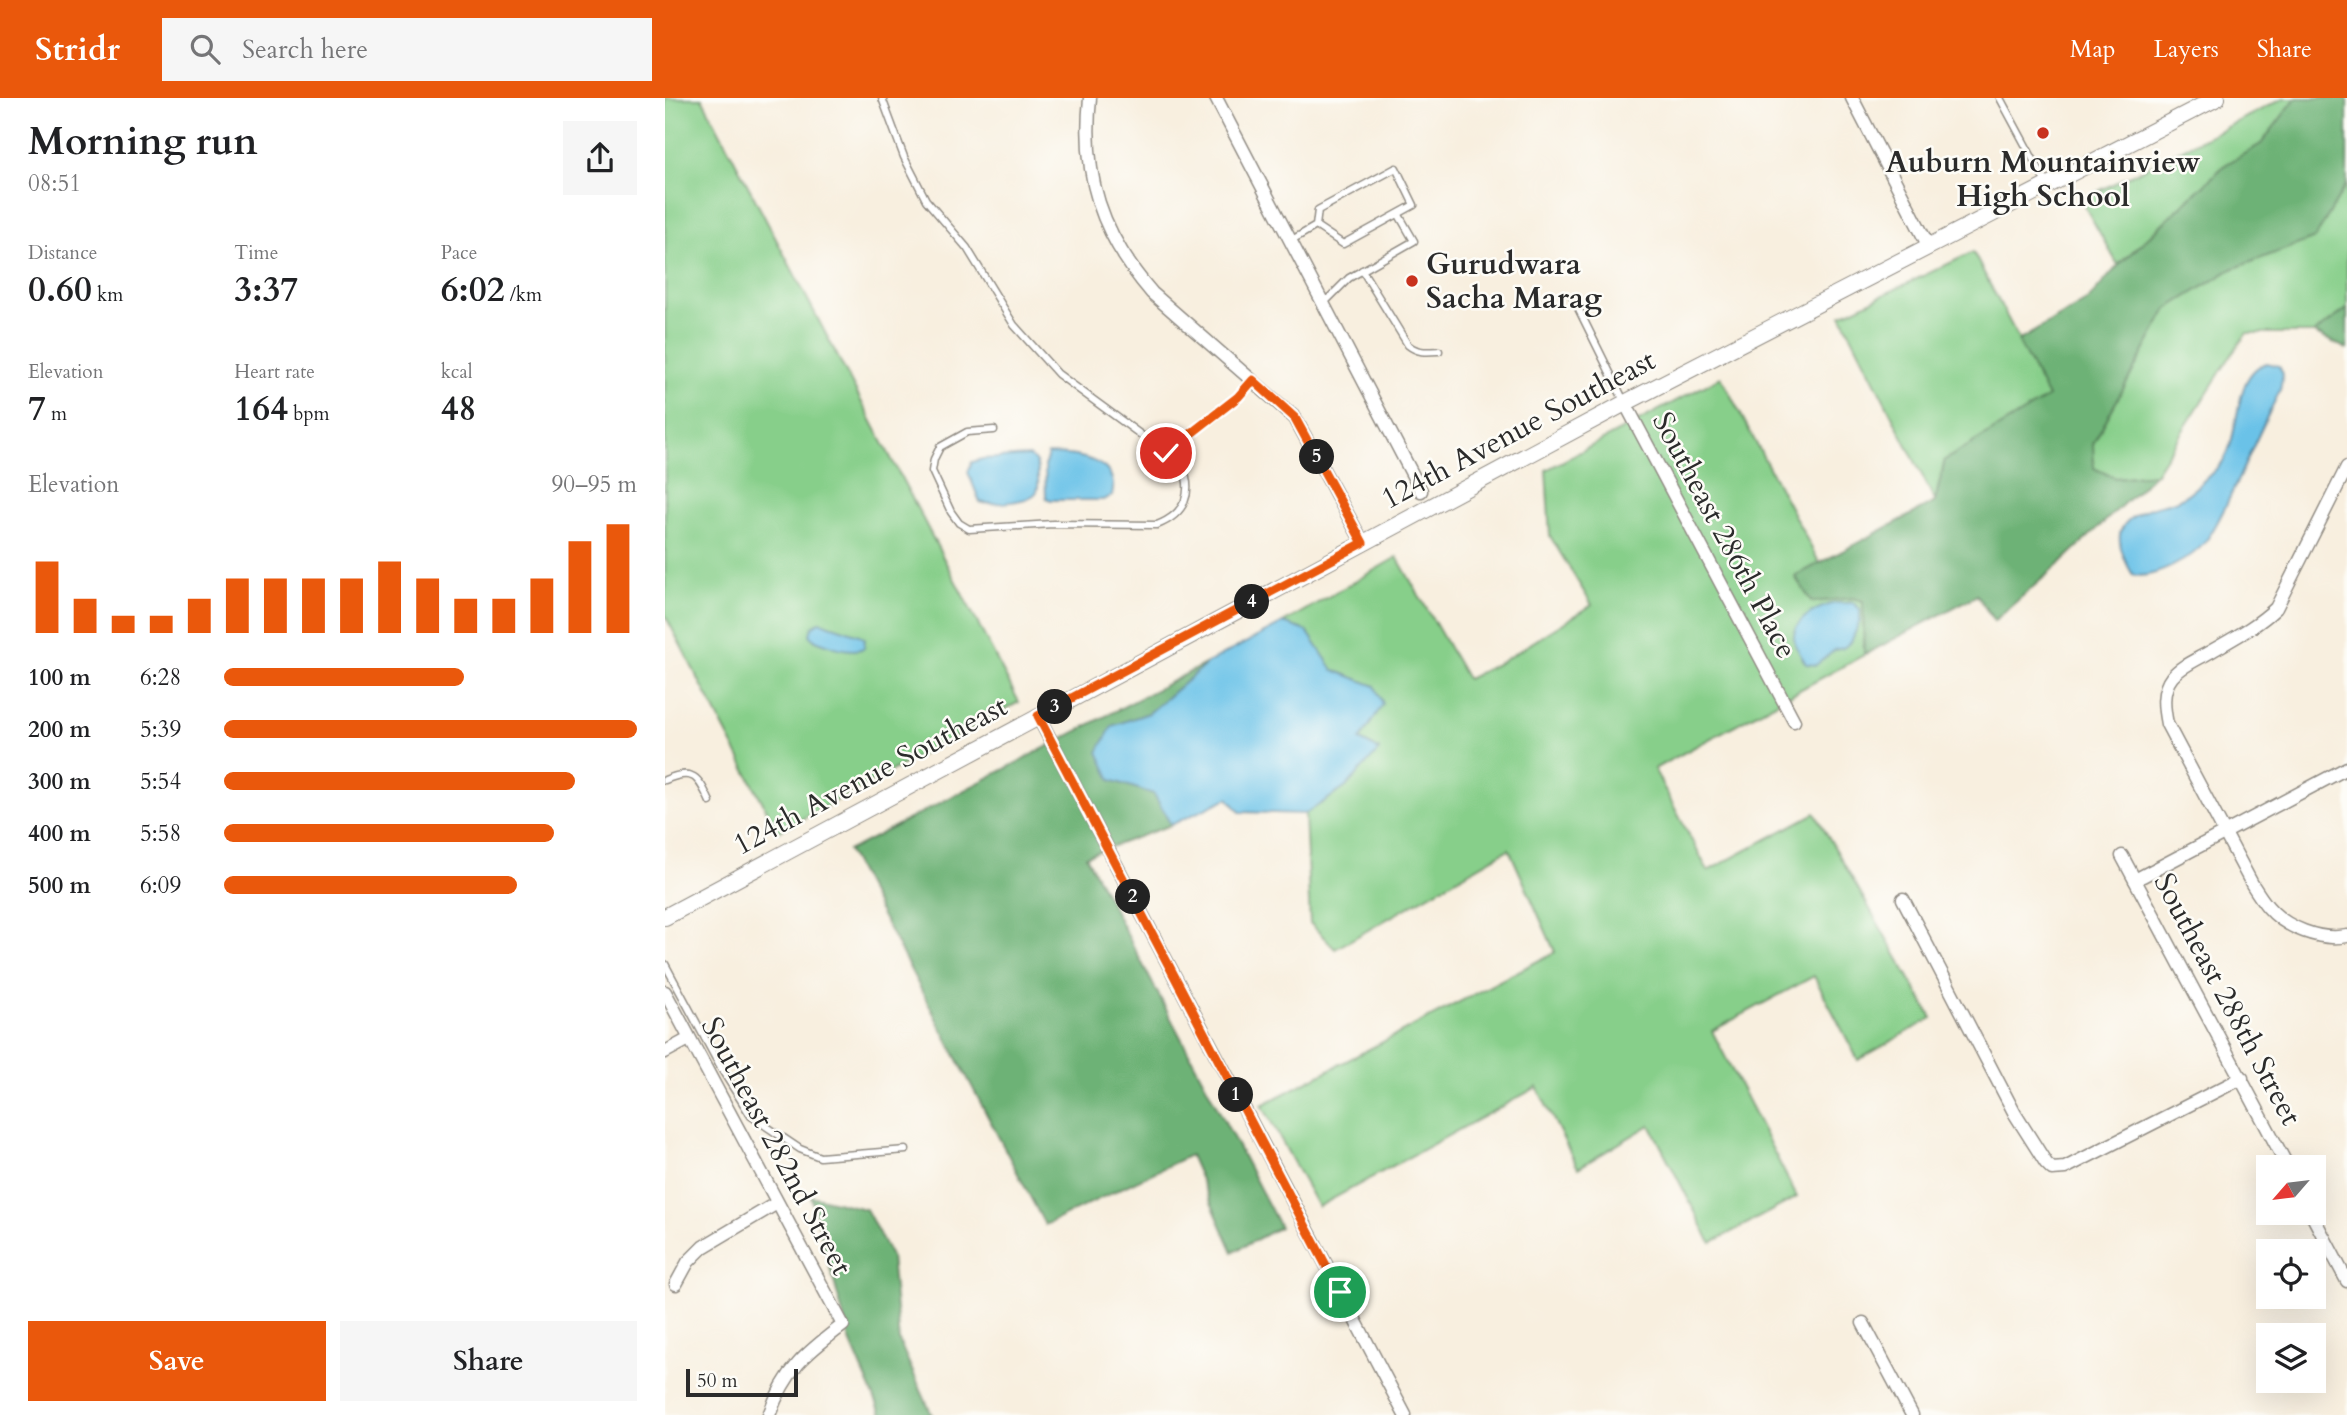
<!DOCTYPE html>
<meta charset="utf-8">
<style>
:root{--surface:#fff;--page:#f6f6f6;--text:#202124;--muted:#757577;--accent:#ea580c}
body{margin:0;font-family:Cardo,serif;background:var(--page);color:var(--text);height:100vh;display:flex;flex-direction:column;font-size:26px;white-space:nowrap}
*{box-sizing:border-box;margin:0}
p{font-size:23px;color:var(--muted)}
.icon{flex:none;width:38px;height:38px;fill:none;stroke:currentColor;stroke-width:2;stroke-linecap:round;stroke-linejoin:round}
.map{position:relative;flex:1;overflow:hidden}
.drawer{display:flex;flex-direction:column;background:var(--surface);width:665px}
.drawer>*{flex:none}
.needle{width:46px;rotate:242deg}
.buttons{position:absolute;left:1591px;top:1057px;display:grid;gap:14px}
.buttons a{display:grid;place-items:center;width:70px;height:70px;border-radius:0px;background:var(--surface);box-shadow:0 7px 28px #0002;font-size:35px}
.scale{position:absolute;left:21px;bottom:18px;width:112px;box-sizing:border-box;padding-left:7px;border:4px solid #2b2b2b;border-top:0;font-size:19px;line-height:24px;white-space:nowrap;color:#2b2b2b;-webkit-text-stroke:5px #fdfcf7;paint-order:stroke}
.pin{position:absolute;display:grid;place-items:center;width:60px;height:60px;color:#fff;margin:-30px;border:4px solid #fff;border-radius:50%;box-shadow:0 2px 7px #0007}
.km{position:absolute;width:35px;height:35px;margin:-18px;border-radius:50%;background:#222;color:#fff;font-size:19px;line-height:35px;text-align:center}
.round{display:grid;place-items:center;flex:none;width:74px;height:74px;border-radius:0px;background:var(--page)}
.overview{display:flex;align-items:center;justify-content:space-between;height:119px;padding:0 28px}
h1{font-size:38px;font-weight:600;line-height:52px}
.figures{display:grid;grid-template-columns:repeat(3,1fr);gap:10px;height:119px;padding:7px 28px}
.figures div{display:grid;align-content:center}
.figures b{font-size:35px;font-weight:600}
.figures small{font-size:19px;font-weight:400}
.figures p{font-size:19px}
.chart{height:196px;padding:14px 28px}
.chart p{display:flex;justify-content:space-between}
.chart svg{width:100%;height:126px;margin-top:7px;stroke:var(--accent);stroke-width:6}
.primary-button{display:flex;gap:14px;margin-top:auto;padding:14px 28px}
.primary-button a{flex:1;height:80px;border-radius:0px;background:var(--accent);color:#fff;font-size:28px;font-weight:600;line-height:80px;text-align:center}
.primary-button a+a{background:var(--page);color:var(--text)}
ul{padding:0 28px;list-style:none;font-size:23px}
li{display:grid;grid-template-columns:112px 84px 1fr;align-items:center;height:52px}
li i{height:18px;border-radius:9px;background:var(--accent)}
header{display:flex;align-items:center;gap:42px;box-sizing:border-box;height:98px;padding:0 35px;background:var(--accent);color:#fff}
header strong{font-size:33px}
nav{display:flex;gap:38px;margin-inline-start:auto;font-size:24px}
.search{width:490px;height:63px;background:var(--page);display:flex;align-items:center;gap:18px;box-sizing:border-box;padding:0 24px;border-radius:0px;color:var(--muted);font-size:26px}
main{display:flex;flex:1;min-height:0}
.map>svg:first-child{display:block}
.green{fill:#87cf8a;stroke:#597d5a;stroke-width:2}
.forest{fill:#6db276;stroke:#4c6e50;stroke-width:2}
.water{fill:#6bc2e8;stroke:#4b768a;stroke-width:2}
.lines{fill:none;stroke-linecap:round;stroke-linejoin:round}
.service-casing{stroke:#928d85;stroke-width:9}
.minor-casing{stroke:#928d85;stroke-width:15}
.tertiary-casing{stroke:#928d85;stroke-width:18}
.service{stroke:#fff;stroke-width:6}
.minor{stroke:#fff;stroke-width:12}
.tertiary{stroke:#fff;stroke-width:16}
.route-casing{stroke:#fff;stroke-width:14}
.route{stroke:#ea580c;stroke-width:9}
.poi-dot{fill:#c8321e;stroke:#fdfcf7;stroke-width:2.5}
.labels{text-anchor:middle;stroke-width:5;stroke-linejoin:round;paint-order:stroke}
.poi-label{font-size:30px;font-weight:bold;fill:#2b2b2b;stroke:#fdfcf7}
.street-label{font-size:30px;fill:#2b2b2b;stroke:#fdfcf7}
</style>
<header>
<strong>Stridr</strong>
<div class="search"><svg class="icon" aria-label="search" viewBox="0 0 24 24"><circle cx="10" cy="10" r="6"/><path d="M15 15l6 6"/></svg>Search here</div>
<nav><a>Map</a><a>Layers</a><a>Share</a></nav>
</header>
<main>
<section class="drawer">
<div class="overview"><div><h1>Morning run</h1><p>08:51</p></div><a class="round"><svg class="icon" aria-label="share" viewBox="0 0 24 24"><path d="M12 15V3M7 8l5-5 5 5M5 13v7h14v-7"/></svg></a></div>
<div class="figures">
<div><p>Distance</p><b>0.60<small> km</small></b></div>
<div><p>Time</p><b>3:37</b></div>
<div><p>Pace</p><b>6:02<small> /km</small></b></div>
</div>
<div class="figures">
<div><p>Elevation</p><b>7<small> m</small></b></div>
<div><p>Heart rate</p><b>164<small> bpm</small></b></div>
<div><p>kcal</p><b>48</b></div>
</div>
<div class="chart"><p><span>Elevation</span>90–95 m</p>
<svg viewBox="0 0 160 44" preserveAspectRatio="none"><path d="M5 44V19M15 44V32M25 44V38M35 44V38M45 44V32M55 44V25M65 44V25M75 44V25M85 44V25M95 44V19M105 44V25M115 44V32M125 44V32M135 44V25M145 44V12M155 44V6"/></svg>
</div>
<ul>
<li><b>100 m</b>6:28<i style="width:58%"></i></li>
<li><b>200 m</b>5:39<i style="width:100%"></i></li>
<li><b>300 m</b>5:54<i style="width:85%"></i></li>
<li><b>400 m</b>5:58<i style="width:80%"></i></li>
<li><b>500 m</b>6:09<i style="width:71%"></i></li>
</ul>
<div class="primary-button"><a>Save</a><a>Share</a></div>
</section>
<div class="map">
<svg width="1682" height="1317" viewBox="0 0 1682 1317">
<rect width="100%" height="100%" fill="#fdfcf7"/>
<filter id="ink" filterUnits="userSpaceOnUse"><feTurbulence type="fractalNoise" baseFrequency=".0143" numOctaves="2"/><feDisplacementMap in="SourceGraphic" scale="14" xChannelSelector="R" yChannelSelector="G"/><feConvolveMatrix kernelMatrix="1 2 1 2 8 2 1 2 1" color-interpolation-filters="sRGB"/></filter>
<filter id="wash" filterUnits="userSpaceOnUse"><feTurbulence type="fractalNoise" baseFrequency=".00686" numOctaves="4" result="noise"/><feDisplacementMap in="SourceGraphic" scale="28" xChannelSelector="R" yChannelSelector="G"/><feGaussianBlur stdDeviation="1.57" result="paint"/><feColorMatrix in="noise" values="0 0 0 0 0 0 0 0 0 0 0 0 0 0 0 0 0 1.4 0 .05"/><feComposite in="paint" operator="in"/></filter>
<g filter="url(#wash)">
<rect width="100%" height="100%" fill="#f8efdf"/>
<!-- green -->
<g class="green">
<path d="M0,0H37L354,604L113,734L0,517Z"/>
<path d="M1619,0H1631L1596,46L1560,67L1453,167L1416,102Z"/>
<path d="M1682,85V211L1649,235H1582L1567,256L1490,376L1450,380L1428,370V345L1502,211L1567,171L1650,140Z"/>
<path d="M1308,154L1384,299L1280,362L1270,403L1176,217Z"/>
<path d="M1056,279L1155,466L1130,479L1147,504L1188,500L1198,503L1199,557L989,671L1043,773L1150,715L1267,920L1193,962L1149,878L1047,933L1132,1099L1046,1145L985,1027L913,1070L872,989L653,1109L597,1007L890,854L844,751L670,851L645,825L640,716L681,689L713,651L695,642L710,588L668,572L642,533L618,525L732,459L802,581L838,563L927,507L885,438L881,372Z"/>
</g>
<!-- forest -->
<g class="forest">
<path d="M1631,0H1682V85L1650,140L1567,171L1502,211L1428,346L1429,370L1450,380L1490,376L1400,461L1329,523L1312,497L1199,557L1198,503L1188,500L1147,504L1130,478L1270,404L1280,362L1383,299L1353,243L1423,202L1451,170L1560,67L1596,46Z"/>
<path d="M1682,211V251L1649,235Z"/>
<path d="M544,564L484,615L447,628L446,682L489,696L506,727L421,758L615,1129L568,1154L525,1057L380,1127L183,753Z"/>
<path d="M146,1098L201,1111L226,1158L234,1243L267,1317H217L185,1243Z"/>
</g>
<!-- water -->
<g class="water">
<path d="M1602,265L1614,268L1618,276L1615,292C1600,323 1585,355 1571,386C1562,405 1553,427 1540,444C1528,460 1488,482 1468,477C1447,441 1448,422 1491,408C1498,406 1506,405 1512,402C1524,397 1544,378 1554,368C1578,344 1565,275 1602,265Z"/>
<path d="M383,356C410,356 456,361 447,398L438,402H386L381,400L380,366Z"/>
<path d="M364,358C372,363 373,368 373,377C373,381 374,389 372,393C368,404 324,408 315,404L303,374L307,364L317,361Z"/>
<path d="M1171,505H1188L1195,511V523L1186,544L1178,550L1170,552L1151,567L1141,566C1137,559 1129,548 1129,540C1128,521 1155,508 1171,505Z"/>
<path d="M156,524L194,537L200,541L199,550C185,556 163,547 148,541L145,538C145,531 149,525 156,524Z"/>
<path d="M618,525L642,533L668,572L710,588L718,606L695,642L714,652L681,689L640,716L575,714L563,700L506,727L489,696L446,682L433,654L447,628L484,615L544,564Z"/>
</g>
</g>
<g filter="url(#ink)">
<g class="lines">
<defs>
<g id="service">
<path d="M217,0L239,59L261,102L302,150L349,227L393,276L517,367C529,395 520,416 492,427L388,426L304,431L294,425L286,414L267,373L269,361L275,349L302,334L329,332"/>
<path d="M1335,0L1382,87"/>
<path d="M625,143L651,128L678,146L749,107L731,70L653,112L651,128"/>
<path d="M697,172L743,247C753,255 761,254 774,253"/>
<path d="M908,200L960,305"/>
<path d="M659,205L684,180L749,143L734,117"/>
<path d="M501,355L573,299L588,282"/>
<path d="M0,682C28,670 33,678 45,704"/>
<path d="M0,866L57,972L86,1018L135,1051L155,1059L241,1052"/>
</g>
<g id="minor">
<path d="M425,0C417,78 436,136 487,195L630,320L698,445"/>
<path d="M551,0L756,393"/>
<path d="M1187,0L1264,149"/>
<path d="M960,305L1129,623"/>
<path d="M1682,369L1611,510C1591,529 1567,541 1543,555C1531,562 1516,568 1507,579C1496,593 1499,611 1502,626L1587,786C1592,794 1597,802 1603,809C1621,830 1655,843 1682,838"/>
<path d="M373,618L740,1317"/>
<path d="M1457,758L1623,1069"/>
<path d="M1470,782L1682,670"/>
<path d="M1238,801L1350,1016L1381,1065L1387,1071L1400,1070L1577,980"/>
<path d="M0,894L178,1227C140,1256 121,1271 104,1317"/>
<path d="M0,954L24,941"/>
<path d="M1646,1115L1682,1183"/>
<path d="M11,1186L23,1164L38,1149L112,1105"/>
<path d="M1198,1225L1247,1317"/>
</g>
<path id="tertiary" d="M0,819L960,305L1552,0"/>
</defs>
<!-- service casing -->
<use href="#service" class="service-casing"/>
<!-- minor casing -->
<use href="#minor" class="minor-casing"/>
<!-- tertiary casing -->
<use href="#tertiary" class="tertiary-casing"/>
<!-- service -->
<use href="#service" class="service"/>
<!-- minor -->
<use href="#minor" class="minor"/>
<!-- tertiary -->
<use href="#tertiary" class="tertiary"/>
</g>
</g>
<g class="lines" filter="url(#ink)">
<defs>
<path id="route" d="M501,355L573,299L588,282L630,320L698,445L373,618L675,1194"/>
</defs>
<!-- route casing -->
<use href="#route" class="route-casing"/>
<!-- route -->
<use href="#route" class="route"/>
</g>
<!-- markers -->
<g class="poi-dot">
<circle cx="1378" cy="35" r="7"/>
<circle cx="747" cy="183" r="7"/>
</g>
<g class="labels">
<!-- poi labels -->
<g class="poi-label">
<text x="1378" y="74">Auburn Mountainview<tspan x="1378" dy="34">High School</tspan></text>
<text x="761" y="176" text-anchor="start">Gurudwara<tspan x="761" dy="34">Sacha Marag</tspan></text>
</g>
<!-- street labels -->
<g class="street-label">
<text transform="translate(853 331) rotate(-28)" y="10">124th Avenue Southeast</text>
<text transform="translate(1060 437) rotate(62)" y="10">Southeast 286th Place</text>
<text transform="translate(205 677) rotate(-28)" y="10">124th Avenue Southeast</text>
<text transform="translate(1563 901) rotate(62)" y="10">Southeast 288th Street</text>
<text transform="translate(112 1048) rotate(62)" y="10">Southeast 282nd Street</text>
</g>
</g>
</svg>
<div class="buttons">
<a><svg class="needle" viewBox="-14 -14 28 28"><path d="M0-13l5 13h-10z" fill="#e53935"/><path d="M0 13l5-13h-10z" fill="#757577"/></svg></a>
<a><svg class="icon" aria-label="locate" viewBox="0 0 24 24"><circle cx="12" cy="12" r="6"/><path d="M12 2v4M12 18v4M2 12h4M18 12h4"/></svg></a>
<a><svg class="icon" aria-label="layers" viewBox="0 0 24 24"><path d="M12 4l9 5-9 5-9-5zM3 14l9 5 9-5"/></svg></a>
</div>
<div class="scale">50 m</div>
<div class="pin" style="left:675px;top:1194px;background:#1e9e55"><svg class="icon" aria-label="arrive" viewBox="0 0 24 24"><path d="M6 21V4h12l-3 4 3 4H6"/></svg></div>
<div class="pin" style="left:501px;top:355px;background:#d93025"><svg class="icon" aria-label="check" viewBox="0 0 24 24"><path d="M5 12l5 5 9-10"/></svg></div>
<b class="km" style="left:571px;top:997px">1</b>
<b class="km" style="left:468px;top:799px">2</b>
<b class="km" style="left:390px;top:609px">3</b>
<b class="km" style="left:587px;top:504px">4</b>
<b class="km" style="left:652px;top:359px">5</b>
</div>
</main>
